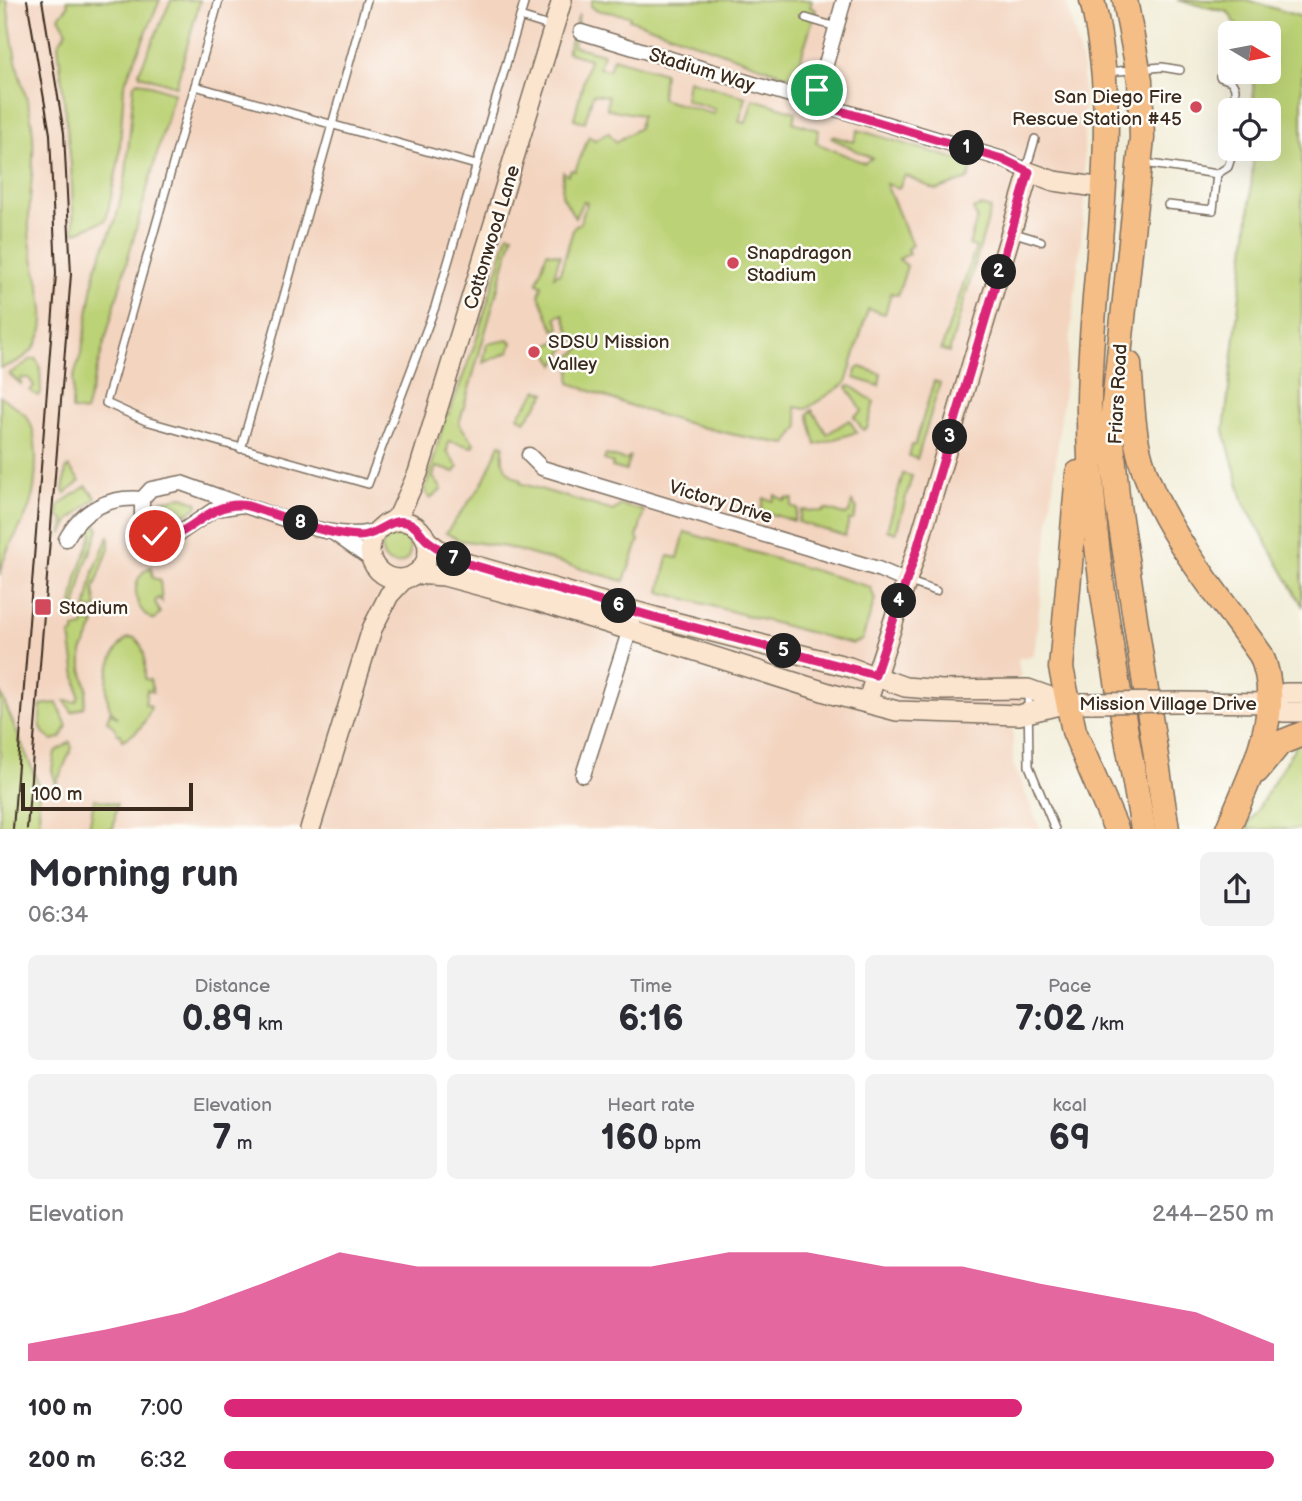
<!DOCTYPE html>
<meta charset="utf-8">
<style>
:root{--surface:#fff;--page:#f2f2f3;--text:#2b2b33;--muted:#7c7c81;--accent:#db2777}
body{margin:0;font-family:"Balsamiq Sans",sans-serif;background:var(--page);color:var(--text);height:100vh;display:flex;flex-direction:column;font-size:26px;white-space:nowrap}
*{box-sizing:border-box;margin:0}
p{font-size:23px;color:var(--muted)}
.icon{flex:none;width:38px;height:38px;fill:none;stroke:currentColor;stroke-width:2;stroke-linecap:round;stroke-linejoin:round}
.map{position:relative;height:829px;overflow:hidden}
.drawer{display:flex;flex-direction:column;background:var(--surface);flex:1}
.drawer>*{flex:none}
.needle{width:46px;rotate:100deg}
.fabs{position:absolute;left:1218px;top:21px;display:grid;gap:14px}
.fabs a{display:grid;place-items:center;width:63px;height:63px;border-radius:10px;background:var(--surface);box-shadow:0 7px 28px #0002;font-size:35px}
.scale{position:absolute;left:21px;bottom:18px;width:172px;box-sizing:border-box;padding-left:7px;border:4px solid #3b2a1e;border-top:0;font-size:19px;line-height:24px;white-space:nowrap;color:#3b2a1e;-webkit-text-stroke:5px #fdfcf7;paint-order:stroke}
.pin{position:absolute;display:grid;place-items:center;width:60px;height:60px;color:#fff;margin:-30px;border:4px solid #fff;border-radius:50%;box-shadow:0 2px 7px #0007}
.km{position:absolute;width:35px;height:35px;margin:-18px;border-radius:50%;background:#222;color:#fff;font-size:19px;line-height:35px;text-align:center}
.round{display:grid;place-items:center;flex:none;width:74px;height:74px;border-radius:10px;background:var(--page)}
.overview{display:flex;align-items:center;justify-content:space-between;height:119px;padding:0 28px}
h1{font-size:38px;font-weight:700;line-height:52px}
.figures{display:grid;grid-template-columns:repeat(3,1fr);gap:10px;height:119px;padding:7px 28px}
.figures div{display:grid;align-content:center;border-radius:10px;background:var(--page);text-align:center}
.figures b{font-size:35px;font-weight:700}
.figures small{font-size:19px;font-weight:400}
.figures p{font-size:19px}
.chart{height:196px;padding:14px 28px}
.chart p{display:flex;justify-content:space-between}
.chart svg{width:100%;height:126px;margin-top:7px;fill:var(--accent);opacity:.7}
ul{padding:0 28px;list-style:none;font-size:23px}
li{display:grid;grid-template-columns:112px 84px 1fr;align-items:center;height:52px}
li i{height:18px;border-radius:9px;background:var(--accent)}
.map>svg:first-child{display:block}
.built{fill:#f3d4bf}
.green{fill:#bcd276;stroke:#7c7e4a;stroke-width:2}
.lines{fill:none;stroke-linecap:round;stroke-linejoin:round}
.lane-casing{stroke:#7b6e5f;stroke-width:10}
.street-casing{stroke:#7b6e5f;stroke-width:17}
.secondary-casing{stroke:#7b6e5f;stroke-width:22}
.highway-casing{stroke:#7b6e5f;stroke-width:27}
.lane{stroke:#fff;stroke-width:7}
.street{stroke:#fff;stroke-width:14}
.secondary{stroke:#fbe5cf;stroke-width:19}
.highway{stroke:#f6be87;stroke-width:24}
.tram{stroke:#3b2a1e;stroke-width:2}
.secondary-bridge-casing{stroke:#7b6e5f;stroke-width:22;stroke-linecap:butt}
.secondary-bridge{stroke:#fbe5cf;stroke-width:19}
.route-casing{stroke:#fff;stroke-width:14}
.route{stroke:#db2777;stroke-width:9}
.poi-dot{fill:#d1495b;stroke:#fdfcf7;stroke-width:2.5}
.labels{text-anchor:middle;stroke-width:5;stroke-linejoin:round;paint-order:stroke}
.street-label{font-size:19px;fill:#3b2a1e;stroke:#fdfcf7}
.poi-label{font-size:19px;fill:#3b2a1e;stroke:#fdfcf7;text-anchor:start}
</style>
<div class="map">
<svg width="1302" height="829" viewBox="0 0 1302 829">
<rect width="100%" height="100%" fill="#fdfcf7"/>
<filter id="ink" filterUnits="userSpaceOnUse"><feTurbulence type="fractalNoise" baseFrequency=".0143" numOctaves="2"/><feDisplacementMap in="SourceGraphic" scale="14" xChannelSelector="R" yChannelSelector="G"/><feConvolveMatrix kernelMatrix="1 2 1 2 8 2 1 2 1" color-interpolation-filters="sRGB"/></filter>
<filter id="wash" filterUnits="userSpaceOnUse"><feTurbulence type="fractalNoise" baseFrequency=".00686" numOctaves="4" result="noise"/><feDisplacementMap in="SourceGraphic" scale="28" xChannelSelector="R" yChannelSelector="G"/><feGaussianBlur stdDeviation="1.57" result="paint"/><feColorMatrix in="noise" values="0 0 0 0 0 0 0 0 0 0 0 0 0 0 0 0 0 1.4 0 .05"/><feComposite in="paint" operator="in"/></filter>
<g filter="url(#wash)">
<rect width="100%" height="100%" fill="#f2edd8"/>
<!-- built -->
<path class="built" d="M0,0H1066L1083,68L1085,205L1034,655L1018,659L1027,723H1013V764L1040,829H0Z"/>
<!-- green -->
<g class="green">
<path d="M0,0H7C10,25 13,49 19,73C25,94 32,113 33,135C35,167 28,199 29,231C31,278 74,348 0,368Z"/>
<path d="M67,0H160L124,85L119,159L106,220L74,233L71,164L58,44L67,31L59,17L68,6Z"/>
<path d="M171,0H200L176,86L140,75L139,72Z"/>
<path d="M592,0H812L810,7L816,10L796,73L791,77L629,19L630,16L596,10L591,6Z"/>
<path d="M1177,0H1247L1302,17V605L1244,503L1224,431L1249,217L1254,149H1269V110H1254L1253,72H1269V33H1242L1228,12Z"/>
<path d="M579,14L573,46L603,54L599,68L609,70L613,58L664,73L661,99L714,114L715,109L685,100L688,80L746,97L739,122L746,123L753,99L796,112L793,122L819,130L816,143L864,163L872,158L831,138L832,136L854,142L858,130L973,164L968,179L936,190L905,175L899,188L886,184L912,245L907,249L909,254L899,259L907,266L898,295L891,293L885,314L868,309L846,383L806,409L795,407L799,426L787,444C713,434 639,411 570,383L571,357L585,344L572,338L563,314L556,317L560,328L554,330L539,295L542,285L537,283L547,252L560,255L554,276L560,273L574,227L580,223L587,203L583,201L575,218L562,195L563,172L568,175L571,170L575,171L589,136L595,140L608,132L616,142L639,128L641,115L607,109L608,96L593,94L585,122L574,119L589,59L567,52Z"/>
<path d="M138,81L174,93L85,412L72,410L73,380L82,350L96,267L116,219L126,175L134,84Z"/>
<path d="M980,206L991,209L949,352L941,350L976,247L969,245L977,219L973,209Z"/>
<path d="M508,234L513,235L459,424L474,443L472,447L449,441L447,451L458,467L455,472L436,467L433,477L442,489L430,499L425,491L446,414H449L476,341Z"/>
<path d="M564,338L570,341L555,365L545,347Z"/>
<path d="M508,340L512,342L509,352L483,363L487,344Z"/>
<path d="M32,359H36L40,366L41,392L38,396L30,391L34,386L29,378H21V384L9,374Z"/>
<path d="M860,367L881,374L879,386L855,378L856,369Z"/>
<path d="M934,381L940,383L917,459L909,456L912,445H915Z"/>
<path d="M851,386L874,402L867,428L863,430L854,417L862,411L847,387Z"/>
<path d="M538,390L546,393L525,421L518,416Z"/>
<path d="M0,396C8,402 19,408 26,416C40,432 37,485 30,505C22,530 4,547 0,575Z"/>
<path d="M812,410L827,434L849,420L857,432L816,445L808,414Z"/>
<path d="M500,444L504,445C500,461 505,474 521,480L520,483L613,511L621,505L644,511L637,538L639,540L624,581L506,547L459,540L446,533L482,484Z"/>
<path d="M606,455L626,460L630,457L626,471L612,467L613,463L604,460Z"/>
<path d="M69,467L80,481L65,494L63,491L66,469Z"/>
<path d="M903,474L912,476L896,533L887,530Z"/>
<path d="M86,486L96,498L69,521L62,535L64,518H58L59,505Z"/>
<path d="M775,495L785,501L786,498L793,499L791,506L798,509L794,521L761,511L764,498L773,501Z"/>
<path d="M182,497L197,502L198,505L172,524L157,516L156,510L161,501Z"/>
<path d="M852,502L857,508L853,520H849L845,536L798,522L802,510L823,512L825,509L845,515L849,513Z"/>
<path d="M92,518L99,529L84,569L76,606L72,605L77,577L92,535V527H83L73,548L69,546L78,527Z"/>
<path d="M685,532L870,587L875,599L862,640L852,644L660,592L668,556L678,558Z"/>
<path d="M109,535V548L94,589L97,608L86,610L94,571Z"/>
<circle cx="396" cy="550" r="14"/>
<path d="M151,567L153,578L160,580L162,602L158,598L155,602L160,613L154,620C133,612 128,577 151,567Z"/>
<path d="M85,621L95,624L82,652V669L87,688L84,707L72,712L65,701L76,702L79,697L70,635L74,634V629L83,627Z"/>
<path d="M129,638H135C147,648 145,666 145,679L150,680L153,692L147,690L145,704L151,706C147,723 137,734 122,740L121,734H117L115,728L107,721L110,712L118,718C116,715 113,713 111,710C101,692 110,646 129,638Z"/>
<path d="M0,692L38,783L40,829H0Z"/>
<path d="M57,703L67,726L61,738L52,740C37,732 40,720 41,705Z"/>
<path d="M1302,735V829H1247L1248,825Z"/>
<path d="M70,742L72,748L56,784L52,770L55,752Z"/>
<path d="M94,799L117,804L113,829H89Z"/>
</g>
</g>
<g filter="url(#ink)">
<g class="lines">
<defs>
<g id="lane">
<path d="M219,0L106,403L146,421L368,484L435,307L525,0"/>
<path d="M520,17L552,27"/>
<path d="M806,18L836,27"/>
<path d="M1108,72L1162,67L1180,70"/>
<path d="M1220,77L1231,81L1235,88V110"/>
<path d="M195,86L476,165"/>
<path d="M1144,163L1217,174L1213,210L1168,205"/>
<path d="M1026,169L1035,139"/>
<path d="M1217,174L1228,167L1234,149"/>
<path d="M1011,232L1041,241"/>
<path d="M241,449L367,0"/>
<path d="M907,581L936,591"/>
<path d="M1028,690L1029,766L1055,829"/>
</g>
<g id="street">
<path d="M581,32L1002,159L1029,172"/>
<path d="M815,103L844,0"/>
<path d="M529,455L542,468L878,569L906,581"/>
<path d="M181,483L242,505L215,509L174,537L155,536L142,522V499L151,489Z"/>
<path d="M242,505C280,516 344,547 381,528"/>
<path d="M335,534L372,560"/>
<path d="M66,539C82,510 109,496 142,499"/>
<path d="M583,775L632,623"/>
</g>
<g id="secondary">
<circle cx="399" cy="550" r="29"/>
<path d="M390,523L399,515L418,473L562,0"/>
<path d="M426,540L450,558L469,564L655,617L849,667L905,687L942,690L1028,689L1067,703"/>
<path d="M415,574L444,576L537,601L832,694L897,711L1019,715L1067,703H1093"/>
<path d="M1178,702L1270,703L1285,693H1302"/>
<path d="M867,703L917,549L1029,172L1054,181L1103,188"/>
<path d="M1270,703L1283,712H1302"/>
<path d="M310,829L372,629L389,595L404,579"/>
</g>
<g id="highway">
<path d="M1092,0C1124,132 1091,266 1089,400C1087,543 1119,688 1143,829"/>
<path d="M1125,0L1140,80L1142,138L1111,432L1118,506L1167,829"/>
<path d="M1129,364C1132,395 1132,429 1141,460C1161,530 1220,596 1261,655C1286,712 1249,776 1228,829"/>
<path d="M1078,473L1061,668L1074,731L1116,829"/>
<path d="M1257,771L1280,743L1302,734"/>
</g>
</defs>
<!-- lane casing -->
<use href="#lane" class="lane-casing"/>
<!-- street casing -->
<use href="#street" class="street-casing"/>
<!-- secondary casing -->
<use href="#secondary" class="secondary-casing"/>
<!-- highway casing -->
<use href="#highway" class="highway-casing"/>
<!-- lane -->
<use href="#lane" class="lane"/>
<!-- street -->
<use href="#street" class="street"/>
<!-- secondary -->
<use href="#secondary" class="secondary"/>
<!-- highway -->
<use href="#highway" class="highway"/>
<!-- tram -->
<g class="tram">
<path d="M13,829L56,274L50,134L27,0"/>
<path d="M27,829L71,274L64,133L42,0"/>
</g>
<defs>
<path id="secondary-bridge" d="M1093,703L1178,702"/>
</defs>
<!-- secondary-bridge casing -->
<use href="#secondary-bridge" class="secondary-bridge-casing"/>
<!-- secondary-bridge -->
<use href="#secondary-bridge" class="secondary-bridge"/>
</g>
</g>
<g class="lines" filter="url(#ink)">
<defs>
<path id="route" d="M155,536C186,544 204,503 241,505C249,505 259,510 267,512C296,521 328,535 359,536C378,536 389,516 409,523C419,527 421,536 428,541C441,551 453,559 469,564L654,617L875,675L917,549L1029,172L1002,159L814,103L817,90"/>
</defs>
<!-- route casing -->
<use href="#route" class="route-casing"/>
<!-- route -->
<use href="#route" class="route"/>
</g>
<!-- markers -->
<g class="poi-dot">
<circle cx="1196" cy="107" r="7"/>
<circle cx="733" cy="263" r="7"/>
<circle cx="534" cy="352" r="7"/>
<rect x="34" y="598" width="18" height="18" rx="3.5"/>
</g>
<g class="labels">
<!-- street labels -->
<g class="street-label">
<text transform="translate(702 69) rotate(17)" y="7">Stadium Way</text>
<text transform="translate(491 237) rotate(-73)" y="7">Cottonwood Lane</text>
<text transform="translate(1117 394) rotate(-87)" y="7">Friars Road</text>
<text transform="translate(721 501) rotate(17)" y="7">Victory Drive</text>
<text x="1168" y="710">Mission Village Drive</text>
</g>
<!-- poi labels -->
<g class="poi-label">
<text x="1182" y="103" text-anchor="end">San Diego Fire<tspan x="1182" dy="22">Rescue Station #45</tspan></text>
<text x="747" y="259">Snapdragon<tspan x="747" dy="22">Stadium</tspan></text>
<text x="548" y="348">SDSU Mission<tspan x="548" dy="22">Valley</tspan></text>
<text x="59" y="614">Stadium</text>
</g>
</g>
</svg>
<div class="fabs">
<a><svg class="needle" viewBox="-14 -14 28 28"><path d="M0-13l5 13h-10z" fill="#e53935"/><path d="M0 13l5-13h-10z" fill="#7c7c81"/></svg></a>
<a><svg class="icon" aria-label="locate" viewBox="0 0 24 24"><circle cx="12" cy="12" r="6"/><path d="M12 2v4M12 18v4M2 12h4M18 12h4"/></svg></a>
</div>
<div class="scale">100 m</div>
<div class="pin" style="left:817px;top:90px;background:#1e9e55"><svg class="icon" aria-label="arrive" viewBox="0 0 24 24"><path d="M6 21V4h12l-3 4 3 4H6"/></svg></div>
<div class="pin" style="left:155px;top:536px;background:#d93025"><svg class="icon" aria-label="check" viewBox="0 0 24 24"><path d="M5 12l5 5 9-10"/></svg></div>
<b class="km" style="left:967px;top:148px">1</b>
<b class="km" style="left:999px;top:272px">2</b>
<b class="km" style="left:950px;top:437px">3</b>
<b class="km" style="left:899px;top:601px">4</b>
<b class="km" style="left:784px;top:651px">5</b>
<b class="km" style="left:619px;top:606px">6</b>
<b class="km" style="left:454px;top:559px">7</b>
<b class="km" style="left:301px;top:523px">8</b>
</div>
<section class="drawer">
<div class="overview"><div><h1>Morning run</h1><p>06:34</p></div><a class="round"><svg class="icon" aria-label="share" viewBox="0 0 24 24"><path d="M12 15V3M7 8l5-5 5 5M5 13v7h14v-7"/></svg></a></div>
<div class="figures">
<div><p>Distance</p><b>0.89<small> km</small></b></div>
<div><p>Time</p><b>6:16</b></div>
<div><p>Pace</p><b>7:02<small> /km</small></b></div>
</div>
<div class="figures">
<div><p>Elevation</p><b>7<small> m</small></b></div>
<div><p>Heart rate</p><b>160<small> bpm</small></b></div>
<div><p>kcal</p><b>69</b></div>
</div>
<div class="chart"><p><span>Elevation</span>244–250 m</p>
<svg viewBox="0 0 160 44" preserveAspectRatio="none"><path d="M0 44V38L10 33L20 27L30 17L40 6L50 11L60 11L70 11L80 11L90 6L100 6L110 11L120 11L130 17L140 22L150 27L160 38V44z"/></svg>
</div>
<ul>
<li><b>100 m</b>7:00<i style="width:76%"></i></li>
<li><b>200 m</b>6:32<i style="width:100%"></i></li>
</ul>
</section>
